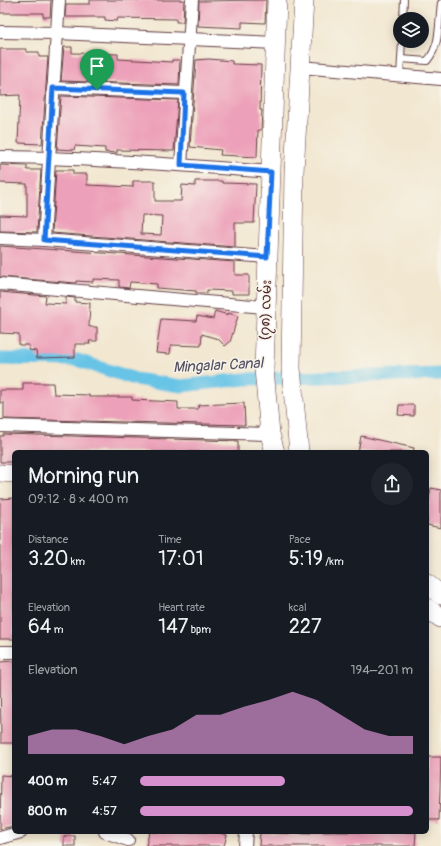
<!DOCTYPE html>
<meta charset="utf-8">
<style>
:root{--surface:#171b24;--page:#20242c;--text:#f1f3f6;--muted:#9ea1a6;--accent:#d690ce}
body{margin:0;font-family:Pangolin,"Noto Sans Myanmar",sans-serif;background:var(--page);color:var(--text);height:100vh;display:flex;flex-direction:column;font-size:15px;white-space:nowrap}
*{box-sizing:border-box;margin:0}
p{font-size:13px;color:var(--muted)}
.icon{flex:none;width:22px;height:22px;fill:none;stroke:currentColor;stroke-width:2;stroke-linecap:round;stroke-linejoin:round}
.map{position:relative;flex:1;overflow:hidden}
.details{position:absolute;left:12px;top:450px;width:417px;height:384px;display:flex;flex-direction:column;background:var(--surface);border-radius:6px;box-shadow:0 2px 10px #0003}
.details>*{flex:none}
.fabs{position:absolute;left:393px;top:12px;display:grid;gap:8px}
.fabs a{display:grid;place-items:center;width:36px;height:36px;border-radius:50%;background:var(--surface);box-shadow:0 2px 10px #0003;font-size:20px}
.pin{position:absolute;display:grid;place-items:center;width:34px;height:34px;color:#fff;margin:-41px -17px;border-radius:50% 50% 50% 0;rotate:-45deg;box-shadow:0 0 4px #0007}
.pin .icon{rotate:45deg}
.round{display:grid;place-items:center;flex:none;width:42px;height:42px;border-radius:21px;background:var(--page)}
.overview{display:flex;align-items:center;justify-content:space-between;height:68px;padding:0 16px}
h1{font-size:22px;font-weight:600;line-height:30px}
.figures{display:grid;grid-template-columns:repeat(3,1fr);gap:6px;height:68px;padding:4px 16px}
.figures div{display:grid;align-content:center}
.figures b{font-size:20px;font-weight:600}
.figures small{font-size:11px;font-weight:400}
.figures p{font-size:11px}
.chart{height:112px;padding:8px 16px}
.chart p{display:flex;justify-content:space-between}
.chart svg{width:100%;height:72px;margin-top:4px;fill:var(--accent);opacity:.7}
ul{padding:0 16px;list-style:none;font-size:13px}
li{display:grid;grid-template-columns:64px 48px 1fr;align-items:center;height:30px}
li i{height:10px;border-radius:5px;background:var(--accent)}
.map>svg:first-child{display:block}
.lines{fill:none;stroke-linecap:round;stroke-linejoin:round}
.canal{stroke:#68c4e6;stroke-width:13}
.building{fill:#eda0b9;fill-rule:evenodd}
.lane-casing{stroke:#633d44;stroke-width:8}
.street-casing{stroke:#633d44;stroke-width:14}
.secondary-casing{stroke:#633d44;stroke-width:18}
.primary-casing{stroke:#633d44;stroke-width:20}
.lane{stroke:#fff;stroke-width:6}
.street{stroke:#fff;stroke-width:12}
.secondary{stroke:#fff;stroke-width:17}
.primary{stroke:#fff;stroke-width:19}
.route-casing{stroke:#fff;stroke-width:8}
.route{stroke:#1a73e8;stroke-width:5}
.labels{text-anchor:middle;stroke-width:3;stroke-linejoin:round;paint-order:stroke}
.street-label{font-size:14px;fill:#4a1f2b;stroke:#f7f3e8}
.water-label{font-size:15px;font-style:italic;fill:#535163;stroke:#f7f3e8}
</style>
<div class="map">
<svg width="441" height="846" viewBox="0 0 441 846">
<rect width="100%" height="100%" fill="#f7f3e8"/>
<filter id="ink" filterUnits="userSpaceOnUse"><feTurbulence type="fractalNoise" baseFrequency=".025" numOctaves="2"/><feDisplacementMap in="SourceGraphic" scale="8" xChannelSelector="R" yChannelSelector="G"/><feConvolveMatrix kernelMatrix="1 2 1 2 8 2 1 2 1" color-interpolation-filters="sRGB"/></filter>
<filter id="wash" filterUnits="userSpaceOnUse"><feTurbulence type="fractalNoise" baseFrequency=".012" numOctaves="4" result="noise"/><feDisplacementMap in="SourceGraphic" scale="16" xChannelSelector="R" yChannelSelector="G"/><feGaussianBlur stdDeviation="0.9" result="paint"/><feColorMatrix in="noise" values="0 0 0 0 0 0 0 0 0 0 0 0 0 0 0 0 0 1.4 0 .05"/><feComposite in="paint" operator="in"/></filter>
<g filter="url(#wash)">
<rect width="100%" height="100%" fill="#f2e7d0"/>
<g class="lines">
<!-- canal -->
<path class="canal" d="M0,359L77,360L135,379L181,386L245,379L441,374"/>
</g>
<g id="blocks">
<!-- building -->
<g class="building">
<path d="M51,0L50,17H43V13H0V1Z"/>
<path d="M90,0H184L183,22H176V19L118,18L117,21L105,20V17H65L66,4H90Z"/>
<path d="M266,0L265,23L242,22V28L198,26L199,1Z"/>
<path d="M64,47H72V53L118,54V59L172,62V60H180L179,85L61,81Z"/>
<path d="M0,49H26V52H39V57H48L42,144L18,143L20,95L0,96Z"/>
<path d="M209,59L232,61V64L261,65L260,110H262L261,130H258L257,157L220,155L221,150L190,147L196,60Z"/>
<path d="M61,96L178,100L174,151L117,150V153L105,152V148L75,146L74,150L57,149Z"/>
<path d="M0,165L27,166V170H41L37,232L0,231V215L27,216V184L0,183Z"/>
<path d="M56,170H73V174H87V185L133,187V181H155V201H181L182,185L195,186V181H222V183L256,184L254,223H235V247L52,233ZM142,215L162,216L161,235L141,234Z"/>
<path d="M0,246L235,262V275H249V294H232V291L207,290V293H196V291L157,288V284L130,282L129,288L119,287V280L93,279V282L76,281V283L0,277Z"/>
<path d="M0,292L46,296L45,303L66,304V297L75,298V302L90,303L89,327H97V341H89L90,344H75V357L37,358L36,351L29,350V345H19V334L0,333Z"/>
<path d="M215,311L228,315V313L238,316L230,342L225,346L218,339L202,334L201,346L171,345L170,354L156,353L161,319L196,321L197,316L213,319Z"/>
<path d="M23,383H53L54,394L89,395V397H132V400L178,402V409H198L199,405L244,403L245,425L4,419V403H0V390H23Z"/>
<path d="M399,405H414V416L398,415Z"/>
<path d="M3,434L238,441V452H14V462H0V436H3Z"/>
<path d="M361,436L414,448L413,452H358Z"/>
<path d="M431,488L441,490V528L427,525V510Z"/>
<path d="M14,498V639H0V499Z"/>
<path d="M14,661V743H1L0,662Z"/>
<path d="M427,757H441L439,820H427Z"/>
<path d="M1,775L14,776V826L0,829Z"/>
<path d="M149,832H216L227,835L224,846H146Z"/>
<path d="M311,832H416L415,846H259L260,833L311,834Z"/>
<rect x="64" y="836" width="11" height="10"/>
</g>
</g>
</g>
<g filter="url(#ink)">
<use href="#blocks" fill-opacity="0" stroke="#633d44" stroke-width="1"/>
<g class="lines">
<defs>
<g id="lane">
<path d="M403,19L404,0"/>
<path d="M401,59L427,61C441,45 438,24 441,3"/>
<path d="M400,76L402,41"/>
</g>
<g id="street">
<path d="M0,32L57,33L275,43"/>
<path d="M300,67L441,79"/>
<path d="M53,88L184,93"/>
<path d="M0,157C91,158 181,165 271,172"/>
<path d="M181,165L192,0"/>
<path d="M0,238L44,240L267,257"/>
<path d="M44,240L59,0"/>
<path d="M0,284L265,307"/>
<path d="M0,426L270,434"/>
<path d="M0,652H14"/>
<path d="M105,832L128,840"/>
<path d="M0,838L21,832"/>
<path d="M245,846L246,832"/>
</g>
<path id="secondary" d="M0,473L14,474"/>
<g id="primary">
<path d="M275,452L270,434L264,369L277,0"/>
<path d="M299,452L291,368L294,172L304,0"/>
<path d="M427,584L441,595"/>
<path d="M427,608L441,618"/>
</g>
</defs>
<!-- lane casing -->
<use href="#lane" class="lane-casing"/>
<!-- street casing -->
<use href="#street" class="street-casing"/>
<!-- secondary casing -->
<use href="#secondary" class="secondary-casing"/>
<!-- primary casing -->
<use href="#primary" class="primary-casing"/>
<!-- lane -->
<use href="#lane" class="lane"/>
<!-- street -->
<use href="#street" class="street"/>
<!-- secondary -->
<use href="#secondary" class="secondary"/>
<!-- primary -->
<use href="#primary" class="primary"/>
</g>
</g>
<g class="lines" filter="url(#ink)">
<defs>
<path id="route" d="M53,88L184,93L181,165L271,172L267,257L44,240Z"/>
</defs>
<!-- route casing -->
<use href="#route" class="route-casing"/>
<!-- route -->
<use href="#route" class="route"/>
</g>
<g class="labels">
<!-- street labels -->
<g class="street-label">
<text transform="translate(265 310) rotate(-88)" y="5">(၇၈) လမ်း</text>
</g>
<!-- water labels -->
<g class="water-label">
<text transform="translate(218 365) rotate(-3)" y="5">Mingalar Canal</text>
</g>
</g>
</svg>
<div class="fabs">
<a><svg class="icon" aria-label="layers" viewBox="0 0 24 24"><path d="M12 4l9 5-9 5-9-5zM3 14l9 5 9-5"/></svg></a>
</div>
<div class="pin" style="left:97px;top:90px;background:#1e9e55"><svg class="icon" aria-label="arrive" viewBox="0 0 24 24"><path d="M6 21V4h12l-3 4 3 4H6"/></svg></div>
<section class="details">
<div class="overview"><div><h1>Morning run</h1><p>09:12 · 8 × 400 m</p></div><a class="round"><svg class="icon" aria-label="share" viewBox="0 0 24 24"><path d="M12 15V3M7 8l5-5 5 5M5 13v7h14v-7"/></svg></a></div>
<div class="figures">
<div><p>Distance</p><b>3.20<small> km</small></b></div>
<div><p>Time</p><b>17:01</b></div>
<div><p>Pace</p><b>5:19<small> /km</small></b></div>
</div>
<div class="figures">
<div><p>Elevation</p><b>64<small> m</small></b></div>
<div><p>Heart rate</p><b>147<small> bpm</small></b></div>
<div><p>kcal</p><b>227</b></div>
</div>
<div class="chart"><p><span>Elevation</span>194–201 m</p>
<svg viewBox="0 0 160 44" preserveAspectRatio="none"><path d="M0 44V33L10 29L20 29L30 33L40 38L50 33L60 29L70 20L80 20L90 15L100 11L110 6L120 11L130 20L140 29L150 33L160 33V44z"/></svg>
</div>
<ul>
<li><b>400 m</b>5:47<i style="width:53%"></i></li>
<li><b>800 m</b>4:57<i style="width:100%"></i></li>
</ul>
</section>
</div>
